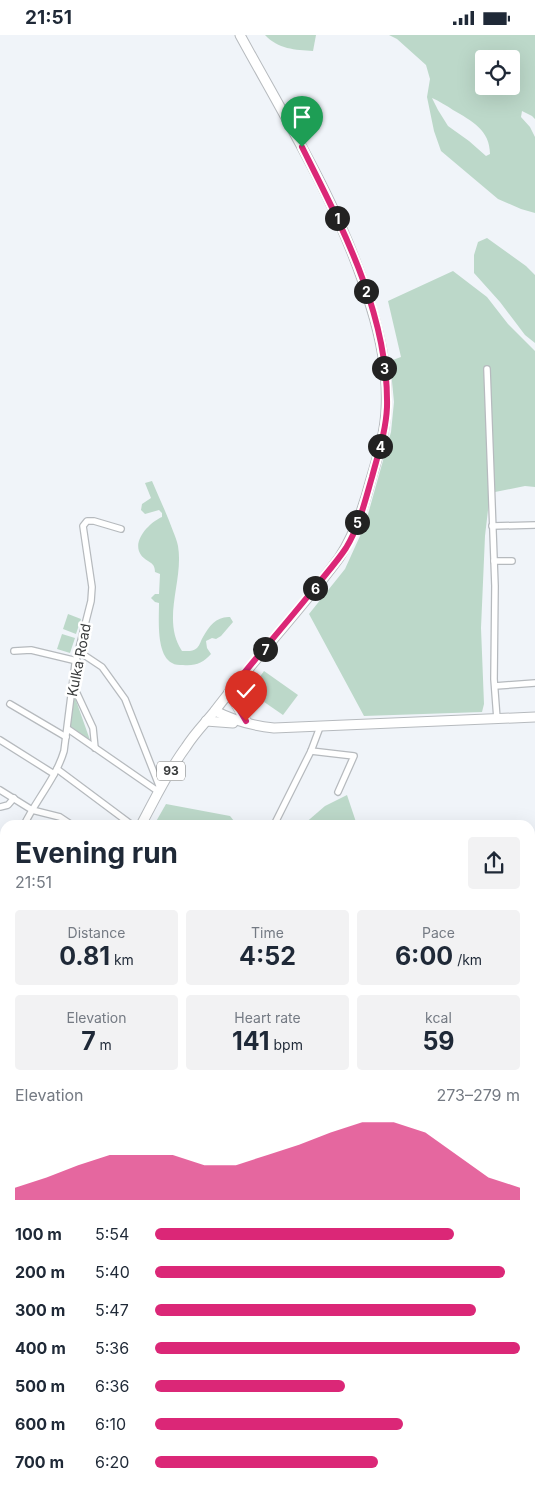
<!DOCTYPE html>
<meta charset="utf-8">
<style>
:root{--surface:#fff;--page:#f2f2f3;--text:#1f2937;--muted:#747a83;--accent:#db2777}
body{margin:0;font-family:Inter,sans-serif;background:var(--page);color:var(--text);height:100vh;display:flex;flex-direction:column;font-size:19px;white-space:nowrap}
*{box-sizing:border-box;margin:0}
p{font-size:16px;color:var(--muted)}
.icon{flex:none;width:28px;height:28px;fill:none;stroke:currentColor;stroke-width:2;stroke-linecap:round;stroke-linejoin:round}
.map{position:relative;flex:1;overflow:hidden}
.panel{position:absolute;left:0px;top:785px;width:535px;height:669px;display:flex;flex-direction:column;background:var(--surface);border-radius:15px 15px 0 0;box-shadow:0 5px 20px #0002}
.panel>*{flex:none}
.buttons{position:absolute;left:475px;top:15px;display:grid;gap:10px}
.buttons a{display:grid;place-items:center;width:45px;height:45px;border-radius:5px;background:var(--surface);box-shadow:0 5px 20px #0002;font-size:25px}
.pin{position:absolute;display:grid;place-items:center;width:42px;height:42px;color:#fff;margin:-51px -21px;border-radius:50% 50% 50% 0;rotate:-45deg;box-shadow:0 0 5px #0007}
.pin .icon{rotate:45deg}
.km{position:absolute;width:25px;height:25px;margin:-12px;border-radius:50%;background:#222;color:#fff;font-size:14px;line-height:25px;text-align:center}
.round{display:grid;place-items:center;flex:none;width:52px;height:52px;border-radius:5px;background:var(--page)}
.summary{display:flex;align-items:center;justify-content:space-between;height:85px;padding:0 15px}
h1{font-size:28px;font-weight:700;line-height:38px}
.figures{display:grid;grid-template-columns:repeat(3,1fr);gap:8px;height:85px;padding:5px 15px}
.figures div{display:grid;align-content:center;border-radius:5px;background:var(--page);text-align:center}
.figures b{font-size:25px;font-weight:700}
.figures small{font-size:14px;font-weight:400}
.figures p{font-size:14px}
.chart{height:140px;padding:10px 15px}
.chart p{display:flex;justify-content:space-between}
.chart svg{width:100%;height:90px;margin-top:5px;fill:var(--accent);opacity:.7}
ul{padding:0 15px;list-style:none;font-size:16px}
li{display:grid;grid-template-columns:80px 60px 1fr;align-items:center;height:38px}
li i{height:12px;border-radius:6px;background:var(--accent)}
.status{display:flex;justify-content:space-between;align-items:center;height:35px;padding:0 25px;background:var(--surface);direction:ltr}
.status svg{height:14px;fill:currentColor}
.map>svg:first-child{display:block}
.green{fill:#bcd8c9;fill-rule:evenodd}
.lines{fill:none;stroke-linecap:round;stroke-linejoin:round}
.minor-casing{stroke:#b6babe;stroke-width:8}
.tertiary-casing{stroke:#b6babe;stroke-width:9}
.primary-casing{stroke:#b6babe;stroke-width:11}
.minor{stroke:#fff;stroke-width:5.5}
.tertiary{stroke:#fff;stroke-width:7}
.primary{stroke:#fff;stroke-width:9}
.route-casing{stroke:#fff;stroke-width:10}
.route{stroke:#db2777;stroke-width:6}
.labels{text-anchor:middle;stroke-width:5;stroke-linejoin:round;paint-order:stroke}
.shield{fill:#fff;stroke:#747676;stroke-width:1}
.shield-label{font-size:12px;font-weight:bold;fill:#393b3c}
.street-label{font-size:14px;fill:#393b3c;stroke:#fff}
</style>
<div class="status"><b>21:51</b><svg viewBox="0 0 49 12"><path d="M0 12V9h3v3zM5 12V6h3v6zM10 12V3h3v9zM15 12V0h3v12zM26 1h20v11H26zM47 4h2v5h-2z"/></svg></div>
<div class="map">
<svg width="535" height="1453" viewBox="0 0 535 1453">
<rect width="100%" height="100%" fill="#f0f4f9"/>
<!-- green -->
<g class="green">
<path d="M265,0H316L313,16C295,15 278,14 265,0Z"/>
<path d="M389,0H535V84L532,81L522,76L521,82L530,92L535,102V178L521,174L498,164L441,116L434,96L427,62L430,44L426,30L397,4ZM484,24H511V51H484ZM432,63C439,66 447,71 453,75C472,86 490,95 490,119L486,121L469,106L448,91L438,75Z"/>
<path d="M487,203L526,231L535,240V308L525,300L500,267L474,238V220L478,207Z"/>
<path d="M453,236L487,262L508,289L535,316V452L525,451L490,458L485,501L481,593L484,669L482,677L364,681L309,579L345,534L365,490L391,397L394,367L390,326L401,322L388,266Z"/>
<path d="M152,446C159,463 167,479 173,496C175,501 177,506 178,511C184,546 161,584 182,616C187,616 193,617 197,613C200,610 201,605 203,602C209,591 217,581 230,582L233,587L221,601L216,604L212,603L206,606L207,613L211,619C203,628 196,631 183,630C179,630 175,630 172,628C156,620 159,584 159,568L155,567L151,563L155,559H159L160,539L155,537C155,526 147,528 141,520C131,506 150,487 162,482V478L159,475L145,479L141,475L142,469L151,463L145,448Z"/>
<path d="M68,579L81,584L76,599L63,594Z"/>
<path d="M62,599L75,603L70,618L57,614Z"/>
<path d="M264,636L298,660L283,680L251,658L244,664L242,661L239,664L237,661L245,650L250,653L248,656L249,657Z"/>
<path d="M73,657L90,705L70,691Z"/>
<path d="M347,760L357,790H303L325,771Z"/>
<path d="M166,769L230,781L234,786L232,790H154Z"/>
<path d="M0,1442L5,1443V1449H23L22,1453H11L0,1450Z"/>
</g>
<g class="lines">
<defs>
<g id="minor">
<path d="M487,334L495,551L494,644L497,684"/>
<path d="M492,491L535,490"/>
<path d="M494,526H512"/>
<path d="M14,616L31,615L77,626"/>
<path d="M78,616L102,632L125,664L160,753"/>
<path d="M73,650L93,693L95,713"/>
<path d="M495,651L535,648"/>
<path d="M10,669L66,702"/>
<path d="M68,694L159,757"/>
<path d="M0,705L54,739"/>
<path d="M311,716L354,721L338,757"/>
<path d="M57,734L132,790"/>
<path d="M0,755L32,775L60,782L72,790"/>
<path d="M0,772L8,770L14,763"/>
<path d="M24,790C36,765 56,743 64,716L75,629L91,566L92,552L83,491L87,486H94L121,494"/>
<path d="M274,790L311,716L320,692"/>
<path d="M530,825L535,823"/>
<path d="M0,863L5,862"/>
<path d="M0,918L5,919"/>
<path d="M0,961L5,942"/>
<path d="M0,1228L5,1204"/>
<path d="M0,1306L5,1307"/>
<path d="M0,1328L5,1313"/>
<path d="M0,1378L5,1375"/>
<path d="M532,1380L535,1350"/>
<path d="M0,1434L5,1424"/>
<path d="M130,1449L137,1453"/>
<path d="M236,1449V1453"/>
<path d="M23,1453L24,1449"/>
<path d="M117,1453L121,1449"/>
</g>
<path id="tertiary" d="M51,1453L62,1449"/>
<g id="primary">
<path d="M229,657L246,686"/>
<path d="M215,676C233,685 254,691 274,693L535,682"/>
<path d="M206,686L233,688"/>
<path d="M141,790C155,764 168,736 186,712C194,699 205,688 214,677C254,624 300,576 339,523C355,499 364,471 371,444C378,421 385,398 386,374C388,339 381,304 371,272C342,174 288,88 240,0"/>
<path d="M0,1040L5,1035"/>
</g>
</defs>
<!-- minor casing -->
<use href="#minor" class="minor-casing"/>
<!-- tertiary casing -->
<use href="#tertiary" class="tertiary-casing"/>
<!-- primary casing -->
<use href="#primary" class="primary-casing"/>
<!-- minor -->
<use href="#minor" class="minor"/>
<!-- tertiary -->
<use href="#tertiary" class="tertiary"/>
<!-- primary -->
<use href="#primary" class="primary"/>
</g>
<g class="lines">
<defs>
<path id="route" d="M246,686L229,657C256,622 286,589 313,555C324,541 336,528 346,513C359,492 365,466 372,442C378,419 386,396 387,372C389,280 342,192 302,112"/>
</defs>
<!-- route casing -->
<use href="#route" class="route-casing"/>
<!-- route -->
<use href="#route" class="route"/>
</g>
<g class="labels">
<!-- shield labels -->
<rect class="shield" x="157" y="726.5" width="28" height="19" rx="4"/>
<g class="shield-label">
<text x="171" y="740">93</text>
</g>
<!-- street labels -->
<g class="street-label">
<text transform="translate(79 625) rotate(-79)" y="5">Kulka Road</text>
</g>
</g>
</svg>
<div class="buttons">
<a><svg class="icon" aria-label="locate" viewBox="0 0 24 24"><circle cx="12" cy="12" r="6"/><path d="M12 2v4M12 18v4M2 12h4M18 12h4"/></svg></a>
</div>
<div class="pin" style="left:302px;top:112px;background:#1e9e55"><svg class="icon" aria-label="arrive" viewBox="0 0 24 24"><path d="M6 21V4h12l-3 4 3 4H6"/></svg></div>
<div class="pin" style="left:246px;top:686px;background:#d93025"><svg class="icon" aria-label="check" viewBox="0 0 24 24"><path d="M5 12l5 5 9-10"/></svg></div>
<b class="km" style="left:337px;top:183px">1</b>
<b class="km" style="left:366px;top:256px">2</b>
<b class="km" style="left:384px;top:333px">3</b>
<b class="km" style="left:380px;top:411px">4</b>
<b class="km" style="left:357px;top:487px">5</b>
<b class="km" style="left:315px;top:553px">6</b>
<b class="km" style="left:265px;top:614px">7</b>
<section class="panel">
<div class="summary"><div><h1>Evening run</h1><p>21:51</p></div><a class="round"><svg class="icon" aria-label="share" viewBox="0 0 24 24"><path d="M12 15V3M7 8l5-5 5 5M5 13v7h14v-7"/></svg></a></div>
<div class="figures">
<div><p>Distance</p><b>0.81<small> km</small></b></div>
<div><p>Time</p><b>4:52</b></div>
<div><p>Pace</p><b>6:00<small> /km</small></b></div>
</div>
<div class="figures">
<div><p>Elevation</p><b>7<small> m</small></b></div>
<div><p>Heart rate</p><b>141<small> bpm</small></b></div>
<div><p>kcal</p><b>59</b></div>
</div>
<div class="chart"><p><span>Elevation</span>273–279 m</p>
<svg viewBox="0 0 160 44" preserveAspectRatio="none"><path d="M0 44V38L10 33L20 27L30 22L40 22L50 22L60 27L70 27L80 22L90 17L100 11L110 6L120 6L130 11L140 22L150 33L160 38V44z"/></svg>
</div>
<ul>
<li><b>100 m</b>5:54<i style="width:82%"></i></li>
<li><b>200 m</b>5:40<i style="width:96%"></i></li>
<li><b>300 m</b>5:47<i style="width:88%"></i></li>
<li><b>400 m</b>5:36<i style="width:100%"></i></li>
<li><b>500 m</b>6:36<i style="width:52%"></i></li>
<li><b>600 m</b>6:10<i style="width:68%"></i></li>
<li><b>700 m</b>6:20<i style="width:61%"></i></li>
</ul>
</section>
</div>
